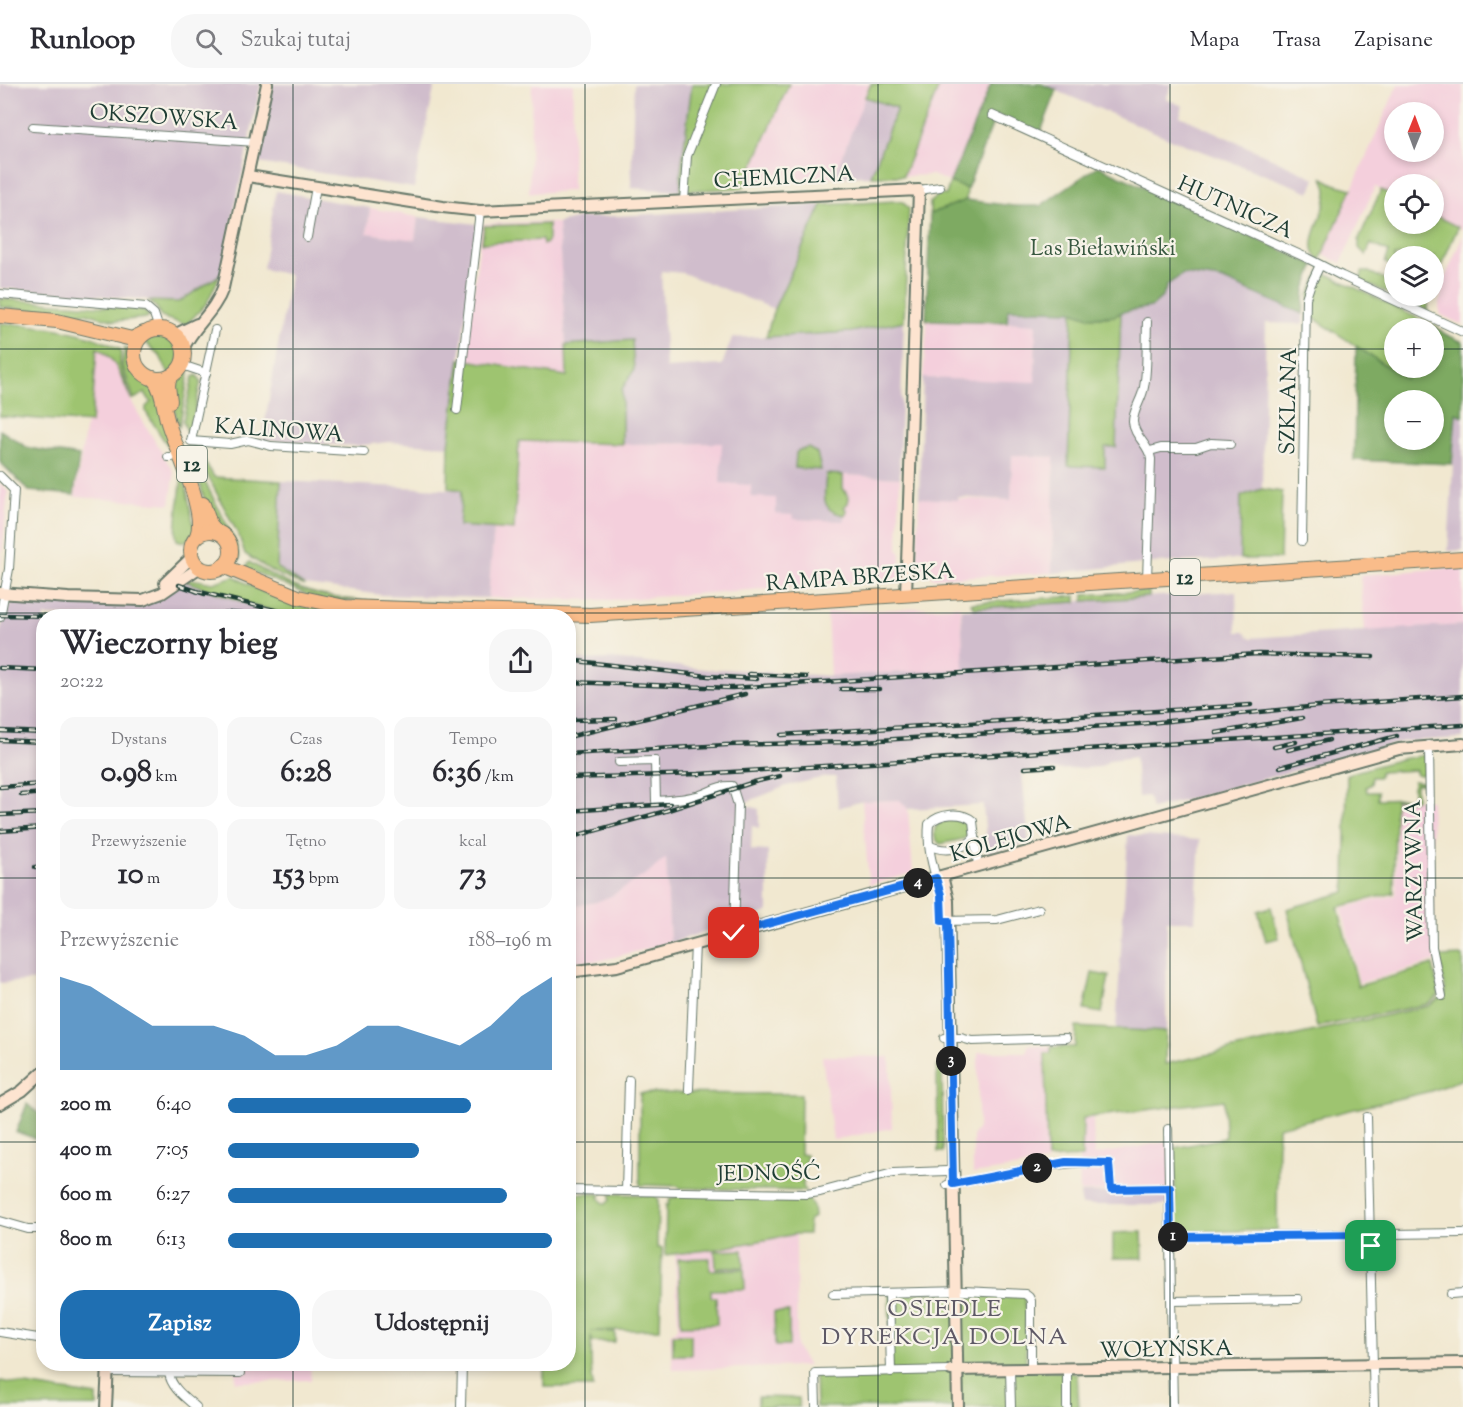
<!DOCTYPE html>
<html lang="pl">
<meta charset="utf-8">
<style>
:root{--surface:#fff;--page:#f7f7f7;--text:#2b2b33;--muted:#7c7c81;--line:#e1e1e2;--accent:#1f6fb2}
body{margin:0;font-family:"Sorts Mill Goudy",serif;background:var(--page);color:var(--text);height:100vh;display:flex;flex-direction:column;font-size:22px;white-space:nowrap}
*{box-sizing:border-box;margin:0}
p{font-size:20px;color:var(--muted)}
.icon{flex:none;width:33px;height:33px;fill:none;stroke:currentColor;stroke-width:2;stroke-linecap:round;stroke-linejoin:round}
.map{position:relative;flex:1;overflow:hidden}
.panel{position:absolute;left:36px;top:525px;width:540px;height:762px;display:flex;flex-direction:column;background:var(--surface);border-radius:24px;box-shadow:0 3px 9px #0003}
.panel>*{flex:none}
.needle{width:39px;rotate:1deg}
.buttons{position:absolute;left:1384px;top:18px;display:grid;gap:12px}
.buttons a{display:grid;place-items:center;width:60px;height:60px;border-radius:50%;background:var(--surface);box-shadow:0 3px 9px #0003;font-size:30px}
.pin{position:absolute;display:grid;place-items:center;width:51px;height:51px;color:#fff;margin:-26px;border-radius:12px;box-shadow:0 3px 9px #0006}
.km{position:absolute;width:30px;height:30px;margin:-15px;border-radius:50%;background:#222;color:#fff;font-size:16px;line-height:30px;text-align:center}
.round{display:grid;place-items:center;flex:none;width:63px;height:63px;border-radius:24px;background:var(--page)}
.head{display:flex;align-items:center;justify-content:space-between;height:102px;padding:0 24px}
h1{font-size:33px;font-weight:800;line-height:45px}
.stats{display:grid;grid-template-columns:repeat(3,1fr);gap:9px;height:102px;padding:6px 24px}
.stats div{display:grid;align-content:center;border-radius:15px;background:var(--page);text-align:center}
.stats b{font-size:30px;font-weight:800}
.stats small{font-size:16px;font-weight:400}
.stats p{font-size:16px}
.chart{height:168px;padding:12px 24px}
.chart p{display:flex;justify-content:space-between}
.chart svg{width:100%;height:108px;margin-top:6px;fill:var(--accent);opacity:.7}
.cta{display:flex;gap:12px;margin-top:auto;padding:12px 24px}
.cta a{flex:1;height:69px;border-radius:24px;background:var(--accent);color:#fff;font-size:24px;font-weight:800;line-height:69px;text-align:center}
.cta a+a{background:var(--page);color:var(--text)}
ul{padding:0 24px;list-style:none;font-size:20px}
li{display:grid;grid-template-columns:96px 72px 1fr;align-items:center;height:45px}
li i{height:15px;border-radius:8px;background:var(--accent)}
header{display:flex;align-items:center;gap:36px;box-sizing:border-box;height:84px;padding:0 30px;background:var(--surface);border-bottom:2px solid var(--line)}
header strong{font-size:28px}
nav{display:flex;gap:33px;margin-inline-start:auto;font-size:21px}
.search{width:420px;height:54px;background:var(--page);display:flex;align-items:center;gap:15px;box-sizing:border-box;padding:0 21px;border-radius:24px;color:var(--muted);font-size:22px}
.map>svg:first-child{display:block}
.built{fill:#f4cfdc;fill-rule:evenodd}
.industrial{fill:#d0bdcc}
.green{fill:#9ec46f;stroke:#5e8052;stroke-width:1.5}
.forest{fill:#7eaa62;stroke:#4e744b;stroke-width:1.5;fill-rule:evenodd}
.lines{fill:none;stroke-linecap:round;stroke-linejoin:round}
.street-casing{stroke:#68796b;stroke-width:10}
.secondary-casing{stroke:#68796b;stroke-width:14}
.highway-casing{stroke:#68796b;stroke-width:16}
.street{stroke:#fff;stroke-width:8}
.secondary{stroke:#fde4d0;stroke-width:10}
.highway{stroke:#f9bc8a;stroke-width:14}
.rail-casing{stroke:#1f3d34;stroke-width:4.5}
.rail{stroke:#f7f3e8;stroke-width:2;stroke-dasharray:7;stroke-linecap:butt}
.route-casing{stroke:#fff;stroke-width:12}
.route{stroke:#1a73e8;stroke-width:8}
.grid{fill:none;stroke:#1f3d34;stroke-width:1.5;stroke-opacity:0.55}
.labels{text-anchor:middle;stroke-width:4.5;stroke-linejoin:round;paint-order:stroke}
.shield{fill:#f7f3e8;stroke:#60746a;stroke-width:1.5}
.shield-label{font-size:21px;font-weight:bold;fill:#1f3d34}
.street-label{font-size:22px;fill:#1f3d34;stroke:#f7f3e8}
.park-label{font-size:22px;fill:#385840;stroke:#f7f3e8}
.neighbourhood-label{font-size:24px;letter-spacing:1.5px;fill:#5e5966;stroke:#f7f3e8}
</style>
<header>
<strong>Runloop</strong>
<div class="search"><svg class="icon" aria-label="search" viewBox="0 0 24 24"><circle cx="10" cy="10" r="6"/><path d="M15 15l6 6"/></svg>Szukaj tutaj</div>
<nav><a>Mapa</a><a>Trasa</a><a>Zapisane</a></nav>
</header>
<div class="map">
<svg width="1463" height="1323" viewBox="0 0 1463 1323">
<rect width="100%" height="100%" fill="#f7f3e8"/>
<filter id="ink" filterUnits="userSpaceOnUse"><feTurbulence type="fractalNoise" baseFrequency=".0167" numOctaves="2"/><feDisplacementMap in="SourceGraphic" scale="12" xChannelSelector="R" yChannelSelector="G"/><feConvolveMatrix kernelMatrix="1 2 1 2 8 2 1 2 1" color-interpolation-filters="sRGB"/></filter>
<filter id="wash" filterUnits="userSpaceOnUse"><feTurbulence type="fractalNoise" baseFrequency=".008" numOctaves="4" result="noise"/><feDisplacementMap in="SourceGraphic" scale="24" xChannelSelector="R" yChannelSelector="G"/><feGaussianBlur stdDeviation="1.35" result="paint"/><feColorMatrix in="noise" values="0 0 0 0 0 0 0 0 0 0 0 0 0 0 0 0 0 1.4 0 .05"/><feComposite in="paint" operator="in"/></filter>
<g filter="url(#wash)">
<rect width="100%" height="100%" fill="#f1e8d0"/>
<!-- built -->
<g class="built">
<path d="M532,0H573L572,107L529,109Z"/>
<path d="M789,0H871L834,93L747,97Z"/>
<path d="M940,0H991L950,98L932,91L903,92Z"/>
<path d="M1398,0H1463V146L1434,131V100H1395V113L1375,103L1341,179L1323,171ZM1395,28H1434V68H1395Z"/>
<path d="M370,124L418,133L415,156L367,149Z"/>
<path d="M538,138L558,139L568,292L465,276L482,140Z"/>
<path d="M1463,151V241L1441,231L1439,224L1442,201Z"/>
<path d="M926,236L1036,239L1035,299L923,294L927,244Z"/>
<path d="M97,264L107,271L121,290L131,317L173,387L174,393L170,420L75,413L86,339H91Z"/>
<path d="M519,357L622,360L722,359L751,401L776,414L794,431V435L844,436L846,429L844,423L847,410L843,404V391L900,394L898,465L901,471L900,495L611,516L488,514L494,444L514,445Z"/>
<path d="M1012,371L1054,373L1052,489L934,494L917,481L919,414L1011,416Z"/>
<path d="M0,399L8,408L0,490Z"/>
<path d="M1463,483V541L1365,548L1360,491Z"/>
<path d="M960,522L965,585L830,592L827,529Z"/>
<path d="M901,716L908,725L913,789L869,801L862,717Z"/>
<path d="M1396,716H1431L1435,862L1437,877L1359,899L1342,824L1396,811Z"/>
<path d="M666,774L670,859L599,877H569L568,823L596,818Z"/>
<path d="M1028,961L1051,963V969H1045L1046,1079L973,1090V1051L978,1044V968H1027Z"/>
<path d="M822,972L890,973L892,1044L833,1056Z"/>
<path d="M1093,1034L1094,1071L1172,1057L1174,1106L1080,1108L1079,1074H1083V1036Z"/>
<path d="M796,1150L797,1264L808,1282L673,1286L670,1250L678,1244L675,1170L717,1165Z"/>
<path d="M235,1280H310L311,1296L236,1298Z"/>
</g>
<!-- industrial -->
<g class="industrial">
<path d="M0,0H261L221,189L217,193L179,218L0,204Z"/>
<path d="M273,0H435L414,104L259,79Z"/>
<path d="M634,0H692L681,88V107L631,104Z"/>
<path d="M1041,0H1172L1166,15L1183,22L1180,32L1315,94L1310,108L1173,56Z"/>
<path d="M865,13L897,23L871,92L834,93Z"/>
<path d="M276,107L370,124L367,149L415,156L418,133L477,140L449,362L388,358L356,362L262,356L290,191L263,185Z"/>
<path d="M822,121L774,225L683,189L661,187L666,284L722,281L732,254L851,248L904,237L899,372L900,394L827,390L826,420L831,428L845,431L844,437L794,435L793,431L776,430V414L751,413V401L720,399L722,359L622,360V305L634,286L632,257L566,261L558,139L579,134Z"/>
<path d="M1182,190L1221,195L1303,230V240L1266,239L1262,405L1241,412L1240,475L1152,479L1052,489L1054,373L1012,371L1011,416L959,413L957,416L919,414L923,294L1035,298L1036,240L1007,238L1008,225L1073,227L1068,382L1105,383V363L1116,362L1121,229L1142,225L1163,212L1167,201Z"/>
<path d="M1456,328L1463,332V466L1448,467Z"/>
<path d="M281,397L462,406L459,441L494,444L488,514L382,511L306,501L286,492L277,485Z"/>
<path d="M185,497L257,523L301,532H44L43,896L0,899V547L7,525L15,517L28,513L154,517Z"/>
<path d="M1236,507L1237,548H1244L1250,554L1463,541V654L1405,657L1152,725L1148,712L1138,713L1135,673L1110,676L1100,683L1022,688L1029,759L987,768L983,721L908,725L900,716L862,717L838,724L836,693H825L786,702L742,720L759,725V744L752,742L751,766L768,767V828L670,859L666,774L648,789L611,812L596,818L569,823V574L584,576L611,575L714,586L723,585L830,592L964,585L961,525Z"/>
<path d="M1128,751L1200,756L1195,837H1167L1166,948L1116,946Z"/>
<path d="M1167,1108V1121H1081L1080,1109Z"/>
</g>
<!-- green -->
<g class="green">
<path d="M692,0H789L743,104L681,107V88Z"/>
<path d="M871,0H940L903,92H871L897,24L865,13Z"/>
<path d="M1323,94L1334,100L1352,105L1320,176C1300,163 1327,130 1327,108C1327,104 1325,98 1323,94Z"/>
<path d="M950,98L967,105L966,116L930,130V118L938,111H946Z"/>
<path d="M1381,106L1395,113V140H1434V131L1458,143L1434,198V172H1395V183L1385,179L1389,168L1371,160L1366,171L1359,164V155Z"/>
<path d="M896,117L903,118L909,125L904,237L851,248L766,253L774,225L822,121Z"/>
<path d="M548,140V156L545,160L543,161L542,156L482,159L484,142Z"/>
<path d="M1321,187L1438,244L1434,253V244H1395V284H1415L1407,296L1311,232L1309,211Z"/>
<path d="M1362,188H1369L1395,200V212H1422L1428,219V227L1363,198L1361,195Z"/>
<path d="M221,189L207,219L186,241L161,233L157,224L149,217L179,218L217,193Z"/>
<path d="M0,215L138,225L145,227L149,232L146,234L115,237L86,229L70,230L0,223Z"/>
<path d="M1073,227C1087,233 1107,236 1121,229L1116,363H1105V383L1068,382Z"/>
<path d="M0,239C42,242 84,245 121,266L120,281L132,316C122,300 120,276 97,264L91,339L0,332Z"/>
<path d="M158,251C180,253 187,277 169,290L160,272L145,258L152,252Z"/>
<path d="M632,256L634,286L622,305V360L519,357L514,446L459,442L462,406L448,404L449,362L460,275L567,292L566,261Z"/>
<path d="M125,264L129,268L132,280L137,290L155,303L174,361L169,364L146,328V323L151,318L145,309L134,315L122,281Z"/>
<path d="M189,289L179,344L172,316V300L181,290Z"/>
<path d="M197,291L201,297L189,354L183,337L193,293Z"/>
<path d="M191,360H194L214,393L281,397L277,484L305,502L273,488L245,470L239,452Z"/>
<path d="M808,364L817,369L821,386L795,384L796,369L799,366Z"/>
<path d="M193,374L236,459L240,473L239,477L235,473L232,456L229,451L209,433Z"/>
<path d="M182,381L195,448C190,455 186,460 177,456C173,449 183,396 182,381Z"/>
<path d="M826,390L843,391V404L849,414L848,419L844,423L847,427L845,431C818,427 825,411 826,390Z"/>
<path d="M1262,405L1282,408L1280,475H1240L1241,412Z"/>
<path d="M249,478C267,489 286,500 307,507C352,522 415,517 463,519L462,521L319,516L255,488L246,483Z"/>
<path d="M234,492C276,518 315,527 363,532L291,531L257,523L185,497L191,495L213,499Z"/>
<path d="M1149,507V513L1084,517V511Z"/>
<path d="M1076,512V518L974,524L971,519Z"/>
<path d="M1425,671V687L1422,691H1416V686L1380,688L1379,693H1372L1371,700L1366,703L1367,708H1378V715L1413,714V697L1423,698L1425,700H1416V716H1395L1394,809L1338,823L1358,902L1433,881L1439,911L1428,920L1317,943L1287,825L1345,808L1347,690L1401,675Z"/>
<path d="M951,734L967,738L971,743L970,750L963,755L940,760L935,754C932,741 940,738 951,734Z"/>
<path d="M1271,823L1279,854L1266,857L1258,827Z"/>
<path d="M1463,872V995L1431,1007L1278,1043L1277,1146L1176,1148L1174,1064L1225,1054L1224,1016L1083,1034L1082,1073L1047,1075L1045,969H1051V963H1075L1076,943L1166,948L1165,980L1429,922L1446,909L1439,873Z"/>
<path d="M1092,889L1109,892L1102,929L1084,926Z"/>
<path d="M937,982L942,984L943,1068H938Z"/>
<path d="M640,1009L801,1010L800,1070L806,1071L803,1102L805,1107L679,1104L678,1102L640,1101Z"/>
<path d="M569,1110H601L599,1113L603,1119H607L610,1116V1110L655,1111L658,1116L657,1164H662L660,1245L591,1247L615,1248V1258H592L591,1251V1280L593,1303H544V1280H568Z"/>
<path d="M678,1111L808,1113L813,1123L814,1133L809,1136L808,1150H796L717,1165L665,1171L666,1121H668L670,1114L678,1113Z"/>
<path d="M1142,1148L1143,1174H1113V1149Z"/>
<path d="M743,1166L744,1183L716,1184L715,1167Z"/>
<path d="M710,1174V1186L744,1185L745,1205L711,1206V1213H716L717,1240L681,1241L678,1175Z"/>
<path d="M889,1209L1025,1210L1026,1285L1077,1289L1079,1323H816L815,1289L891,1287Z"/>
<path d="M774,1228H789V1262H775Z"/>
<rect x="673" y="1250" width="18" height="21"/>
<path d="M0,1297L97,1312V1322L0,1323Z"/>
<path d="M758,1313L799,1314V1323H758Z"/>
</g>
<!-- forest -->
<g class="forest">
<path d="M991,0H1041L1057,6L1040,50L996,31L967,105L950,98Z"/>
<path d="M1098,82L1315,181L1305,205L1303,230L1221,195L1183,190L1167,201L1163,212L1151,223L1122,228L1115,232L1089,233L1073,227L1008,225L1007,238L926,236L930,130L966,116L1014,122H1040Z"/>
<path d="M1438,244L1445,250L1463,258V332L1456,329L1452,380L1354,376L1356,262L1406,295L1415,284H1434V253ZM1395,316H1434V356H1395Z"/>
<path d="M0,346L28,364L79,372L74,411L29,407L0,378Z"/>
<path d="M27,1020L43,1033L41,1043L43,1049L37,1055L16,1048Z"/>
</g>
</g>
<g filter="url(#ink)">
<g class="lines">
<defs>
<g id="street">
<path d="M992,31L1307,174L1342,192L1463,248"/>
<path d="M33,43L256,58"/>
<path d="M919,106L940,103"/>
<path d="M684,117L687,72L716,0"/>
<path d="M307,153L316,103"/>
<path d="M0,210L146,223L154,230L159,245"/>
<path d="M1147,238C1146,259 1148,282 1144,303C1142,316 1133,325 1133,338C1134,353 1149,360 1151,375L1147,495"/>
<path d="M215,246L191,357L230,360L248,356L271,362L364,368"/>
<path d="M182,281L206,289"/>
<path d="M457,326L480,127"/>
<path d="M1150,367L1161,364H1196L1211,359L1230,360"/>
<path d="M168,373H172"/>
<path d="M0,392L14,406L9,485L0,533"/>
<path d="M1302,457L1306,214L1310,202L1320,181"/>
<path d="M1429,661L1432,863L1442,912"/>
<path d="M619,678L655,677L656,717C671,716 686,715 700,711C712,707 719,701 732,702L738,721L734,849"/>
<path d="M929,761C943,769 965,766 975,753"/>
<path d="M936,794C931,776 927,759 929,740C939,729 962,727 973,737L978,782"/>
<path d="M942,837L997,836L1039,825"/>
<path d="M944,954H961L972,957L1066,954"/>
<path d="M689,1005L695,860"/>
<path d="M1367,1033L1374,1323"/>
<path d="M1168,1045L1173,1323"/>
<path d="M947,1101C1002,1092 1053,1075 1109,1079L1111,1105L1170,1104"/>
<path d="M568,1106L806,1110L820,1108L893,1089L947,1087"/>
<path d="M626,1107L629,996"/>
<path d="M0,1137L28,1145H44"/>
<path d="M1171,1153L1463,1149"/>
<path d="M889,1209L891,1288"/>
<path d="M833,1210L964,1207L1025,1210L1029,1213L1031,1217V1285"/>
<path d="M1451,1210L1463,1209"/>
<path d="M1172,1217L1298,1215"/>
<path d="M0,1248L44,1255"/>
<path d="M1010,1286L1011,1323"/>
<path d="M107,1288L240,1289"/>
<path d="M169,1289C171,1304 186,1314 196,1323"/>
<path d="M461,1323L462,1280"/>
<path d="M816,1323L815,1289L951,1286"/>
<path d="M1067,1323V1285"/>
</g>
<g id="secondary">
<path d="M248,92L443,123L480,127L919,106L906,511"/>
<path d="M176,250L197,240"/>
<path d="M184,263C195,241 215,227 223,204L267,0"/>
<path d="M165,499L192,473"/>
<path d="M0,509L68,514L143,516L162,509L200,483"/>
<path d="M942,792L948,817L958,1323"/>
<path d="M568,888L617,882L1399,665L1463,660"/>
<path d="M0,1020L22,1007L44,987"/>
<path d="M951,1286L1463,1279"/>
<path d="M106,1323L108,1280"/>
</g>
<g id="highway">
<path d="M0,232L57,237L132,255L144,249"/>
<circle cx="159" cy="270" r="25"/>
<path d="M169,293L168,302L170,317"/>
<path d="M153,294C164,307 163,326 169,342C177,368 207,428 197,452"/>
<path d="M203,420L210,440L217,448"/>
<circle cx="211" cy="467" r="20"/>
<path d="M223,482L298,513L345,523L590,531L1463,475"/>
</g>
</defs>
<!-- street casing -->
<use href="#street" class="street-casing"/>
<!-- secondary casing -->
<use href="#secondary" class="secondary-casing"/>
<!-- highway casing -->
<use href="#highway" class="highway-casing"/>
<!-- street -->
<use href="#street" class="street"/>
<!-- secondary -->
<use href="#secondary" class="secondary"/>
<!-- highway -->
<use href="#highway" class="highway"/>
<defs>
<g id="rail">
<path d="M179,501L205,510"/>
<path d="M196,507L299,532"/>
<path d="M0,531L53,532"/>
<path d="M201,532L230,529L271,532"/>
<path d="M568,576L708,592L757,595"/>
<path d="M0,584L44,586"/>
<path d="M749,590L806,593"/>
<path d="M568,598L732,604L1258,570L1373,573"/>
<path d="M841,605H879"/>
<path d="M568,636L616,635"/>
<path d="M0,647L44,649"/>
<path d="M1216,649L1302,634"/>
<path d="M781,651L1251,621"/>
<path d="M568,653L745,610"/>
<path d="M0,656L44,658"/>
<path d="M1274,663L1296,658"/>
<path d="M1288,666L1329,656"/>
<path d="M568,670L726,661L848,658L1139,640L1319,622L1463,612"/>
<path d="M1280,683L1397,652"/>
<path d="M1025,684L1054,682"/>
<path d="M568,694L699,690L1463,641"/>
<path d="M0,703L44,700"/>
<path d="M21,711L44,709"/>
<path d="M568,727L670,720"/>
<path d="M0,731L44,729"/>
<path d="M0,747L44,744"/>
<path d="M568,754L662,728L754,698L780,692"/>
<path d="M35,783L44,782"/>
</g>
</defs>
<!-- rail casing -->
<use href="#rail" class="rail-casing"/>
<!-- rail -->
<use href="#rail" class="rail"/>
</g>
</g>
<g class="lines" filter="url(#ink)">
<defs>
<path id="route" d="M734,849L936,794L941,811L942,837H948L953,1100L1066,1078L1109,1079L1111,1105L1170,1104L1171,1153L1371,1151V1162"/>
</defs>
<!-- route casing -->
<use href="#route" class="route-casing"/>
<!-- route -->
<use href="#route" class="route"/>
</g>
<!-- grid -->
<path class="grid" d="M293,0V532M585,0V1323M878,0V1323M1170,0V1323M0,265H1395M1434,265H1463M0,529H1463M0,794H44M568,794H1463M0,1058H44M568,1058H1463M293,1280V1323"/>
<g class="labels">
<!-- shield labels -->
<g class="shield">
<rect x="177" y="362" width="30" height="36" rx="4.5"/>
<rect x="1170" y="475" width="30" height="36" rx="4.5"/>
</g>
<g class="shield-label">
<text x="192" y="387">12</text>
<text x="1185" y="500">12</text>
</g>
<!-- street labels -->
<g class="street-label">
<text transform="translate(164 32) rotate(4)" y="8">OKSZOWSKA</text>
<text transform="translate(784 92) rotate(-3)" y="8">CHEMICZNA</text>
<text transform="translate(1236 122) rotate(24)" y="8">HUTNICZA</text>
<text transform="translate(1287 317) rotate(-89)" y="8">SZKLANA</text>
<text transform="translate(279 345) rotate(4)" y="8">KALINOWA</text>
<text transform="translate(860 492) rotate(-4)" y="8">RAMPA BRZESKA</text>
<text transform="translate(1010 753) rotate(-16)" y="8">KOLEJOWA</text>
<text transform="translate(1413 787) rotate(-91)" y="8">WARZYWNA</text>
<text transform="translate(769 1088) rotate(-1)" y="8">JEDNOŚĆ</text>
<text transform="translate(1166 1264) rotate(-1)" y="8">WOŁYŃSKA</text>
</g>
<!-- park labels -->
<g class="park-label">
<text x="1103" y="171">Las Bieławiński</text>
</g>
<!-- neighbourhood labels -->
<g class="neighbourhood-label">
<text x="945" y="1232">OSIEDLE<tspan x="945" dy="28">DYREKCJA DOLNA</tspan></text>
</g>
</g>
</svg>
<div class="buttons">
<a><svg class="needle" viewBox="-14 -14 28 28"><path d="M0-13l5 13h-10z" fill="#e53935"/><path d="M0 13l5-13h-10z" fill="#7c7c81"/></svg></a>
<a><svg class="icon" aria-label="locate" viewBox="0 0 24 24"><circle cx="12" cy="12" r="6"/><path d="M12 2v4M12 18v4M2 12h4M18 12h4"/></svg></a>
<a><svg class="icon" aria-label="layers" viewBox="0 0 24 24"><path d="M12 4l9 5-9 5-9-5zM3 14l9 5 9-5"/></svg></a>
<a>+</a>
<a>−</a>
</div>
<div class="pin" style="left:1371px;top:1162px;background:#1e9e55"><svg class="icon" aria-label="arrive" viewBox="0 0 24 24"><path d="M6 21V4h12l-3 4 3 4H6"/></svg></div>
<div class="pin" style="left:734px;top:849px;background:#d93025"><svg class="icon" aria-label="check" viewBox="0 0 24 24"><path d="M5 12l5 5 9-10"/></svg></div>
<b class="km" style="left:1173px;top:1153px">1</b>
<b class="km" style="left:1037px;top:1084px">2</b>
<b class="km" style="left:951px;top:977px">3</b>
<b class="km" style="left:918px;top:799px">4</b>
<section class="panel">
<div class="head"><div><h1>Wieczorny bieg</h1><p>20:22</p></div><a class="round"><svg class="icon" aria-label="share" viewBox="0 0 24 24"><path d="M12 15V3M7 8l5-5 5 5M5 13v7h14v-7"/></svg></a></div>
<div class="stats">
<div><p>Dystans</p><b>0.98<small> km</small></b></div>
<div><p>Czas</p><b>6:28</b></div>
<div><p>Tempo</p><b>6:36<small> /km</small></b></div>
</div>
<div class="stats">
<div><p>Przewyższenie</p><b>10<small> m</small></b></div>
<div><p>Tętno</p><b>153<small> bpm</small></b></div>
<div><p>kcal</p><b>73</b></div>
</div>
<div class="chart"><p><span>Przewyższenie</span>188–196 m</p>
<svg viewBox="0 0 160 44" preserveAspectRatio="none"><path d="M0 44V6L10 10L20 18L30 26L40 26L50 26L60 30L70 38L80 38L90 34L100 26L110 26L120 30L130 34L140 26L150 14L160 6V44z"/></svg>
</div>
<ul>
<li><b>200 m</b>6:40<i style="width:75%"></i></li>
<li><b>400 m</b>7:05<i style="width:59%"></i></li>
<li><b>600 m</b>6:27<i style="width:86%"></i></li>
<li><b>800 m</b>6:13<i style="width:100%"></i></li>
</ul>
<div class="cta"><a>Zapisz</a><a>Udostępnij</a></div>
</section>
</div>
